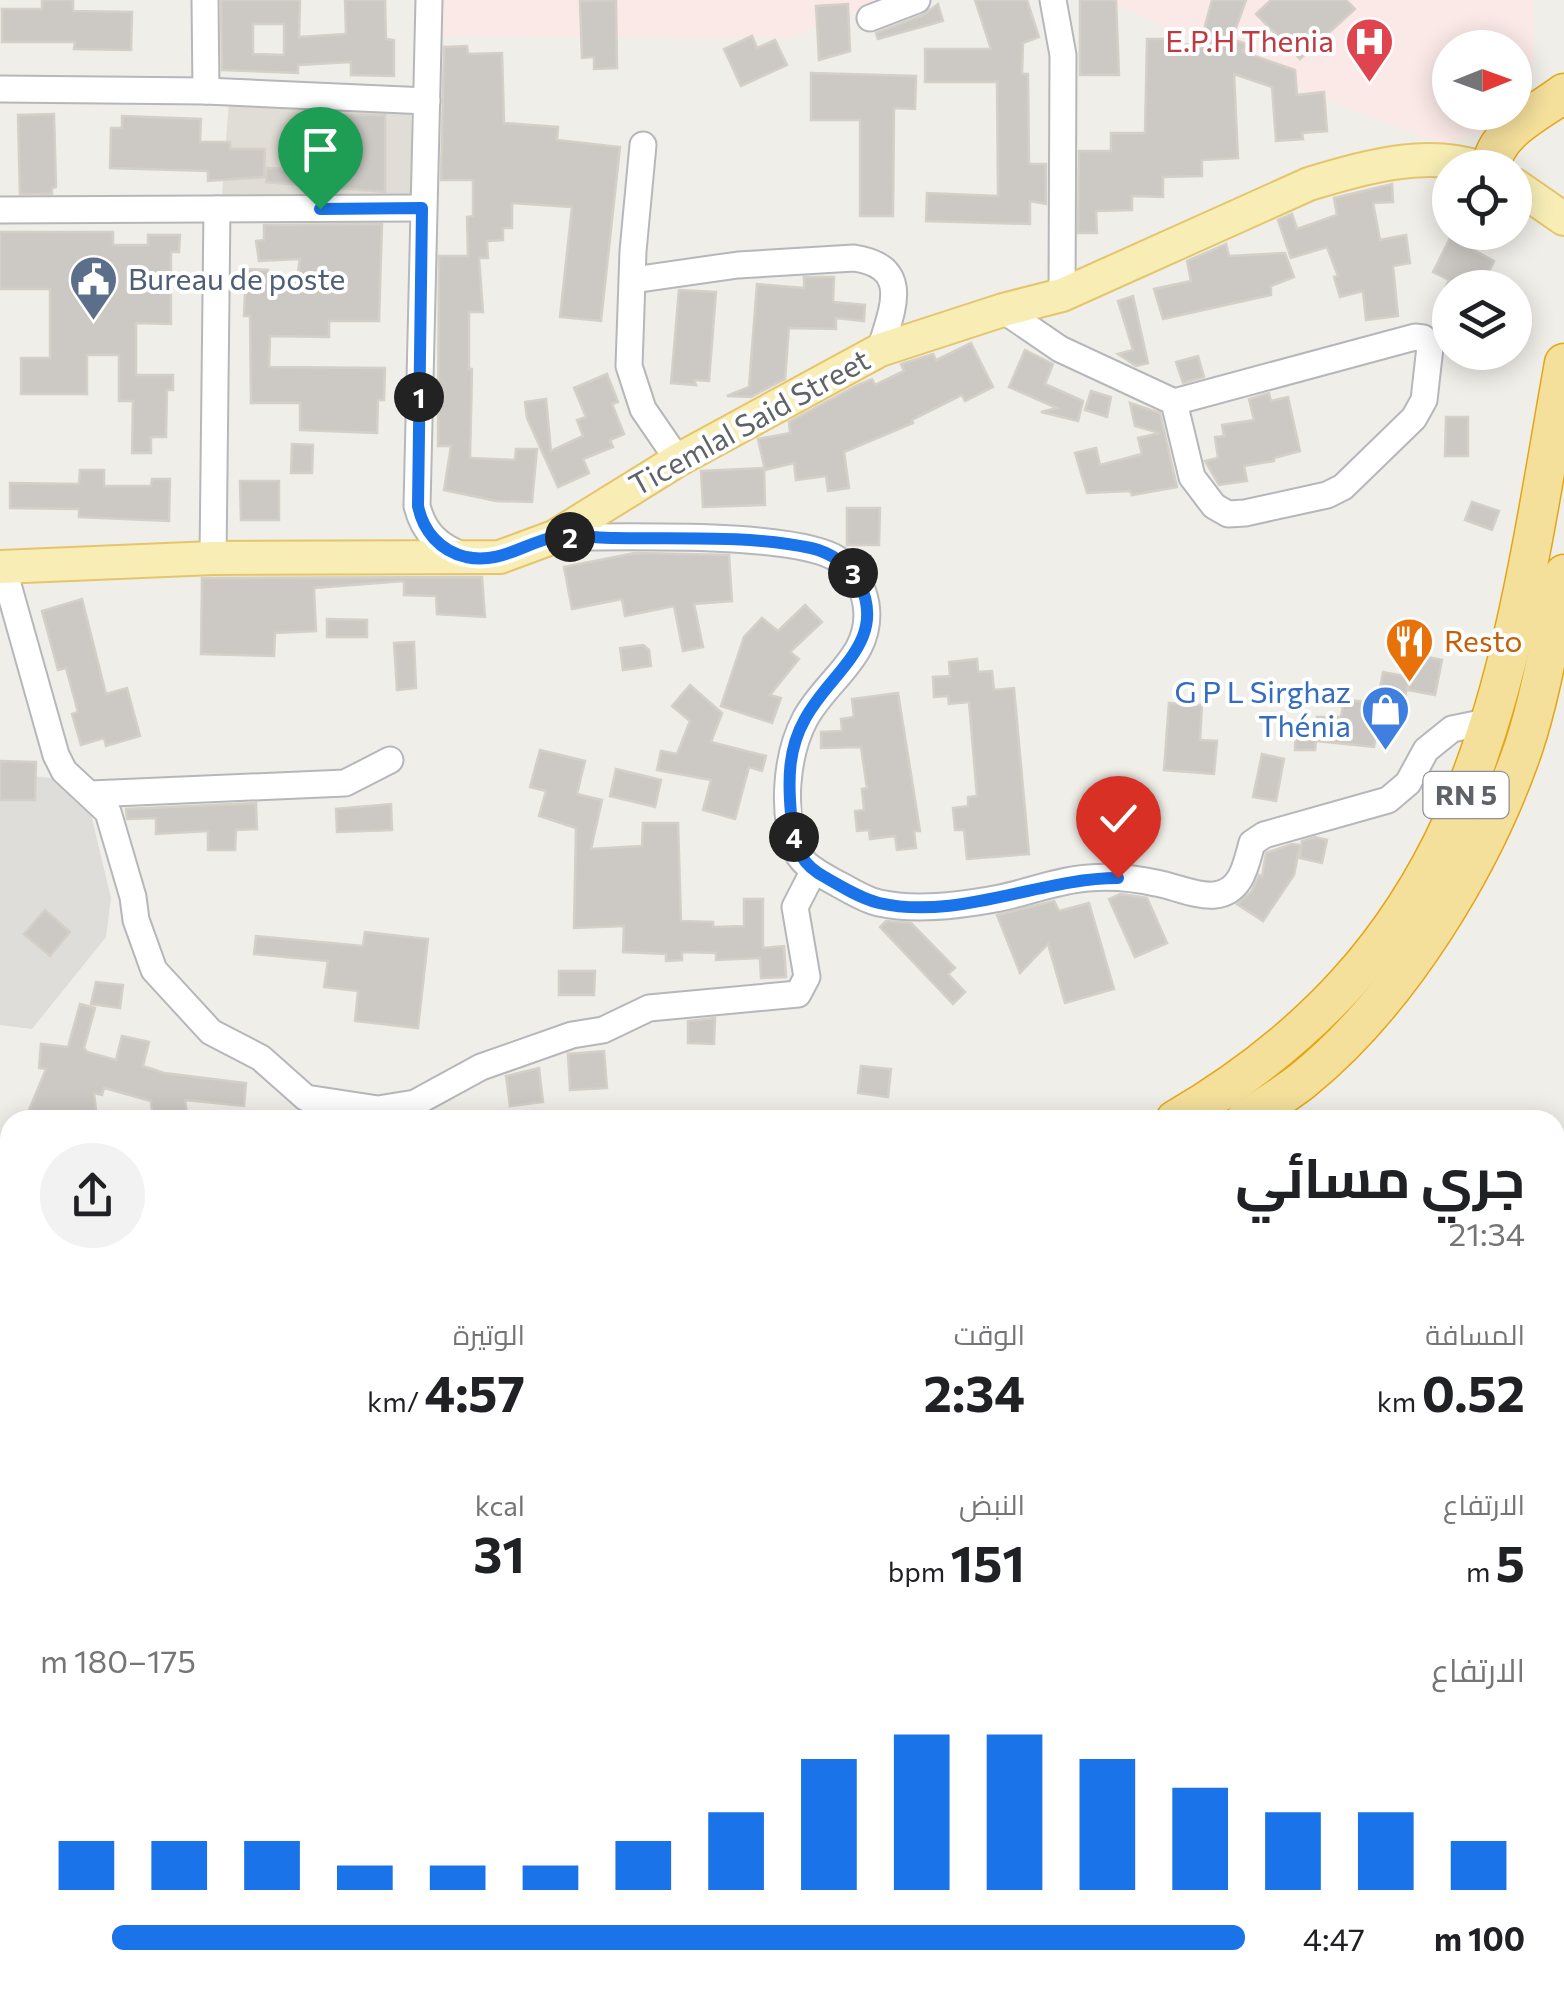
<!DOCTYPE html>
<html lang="ar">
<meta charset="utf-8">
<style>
:root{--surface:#fff;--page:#f2f2f2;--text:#202124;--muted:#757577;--accent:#1a73e8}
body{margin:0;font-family:Commissioner,Cairo,sans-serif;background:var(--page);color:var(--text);direction:rtl;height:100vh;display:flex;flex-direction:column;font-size:38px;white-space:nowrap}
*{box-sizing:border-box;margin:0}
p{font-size:32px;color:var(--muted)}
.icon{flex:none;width:55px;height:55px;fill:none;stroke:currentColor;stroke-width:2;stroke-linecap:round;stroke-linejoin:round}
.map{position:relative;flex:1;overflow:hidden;direction:ltr}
.drawer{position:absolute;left:0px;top:1110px;width:1565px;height:885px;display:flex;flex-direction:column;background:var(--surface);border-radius:30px 30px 0 0;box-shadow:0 5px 25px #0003;direction:rtl}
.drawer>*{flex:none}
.needle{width:65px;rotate:89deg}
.controls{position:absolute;left:1432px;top:30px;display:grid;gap:20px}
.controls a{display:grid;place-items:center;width:100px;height:100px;border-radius:50%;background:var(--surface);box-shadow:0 5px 25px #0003;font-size:50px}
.pin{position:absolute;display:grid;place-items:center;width:85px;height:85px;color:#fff;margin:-102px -42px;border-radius:50% 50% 50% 0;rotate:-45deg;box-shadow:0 0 10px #0007}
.pin .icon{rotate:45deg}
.km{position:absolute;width:50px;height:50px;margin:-25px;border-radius:50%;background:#222;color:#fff;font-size:28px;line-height:50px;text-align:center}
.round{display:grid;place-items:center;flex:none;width:105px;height:105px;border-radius:52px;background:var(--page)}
.headline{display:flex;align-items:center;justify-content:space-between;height:170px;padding:0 40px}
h1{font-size:55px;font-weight:700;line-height:75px}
.metrics{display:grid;grid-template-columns:repeat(3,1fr);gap:15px;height:170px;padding:10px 40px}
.metrics div{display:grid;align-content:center}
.metrics b{font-size:50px;font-weight:700}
.metrics small{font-size:28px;font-weight:400}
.metrics p{font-size:28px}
.chart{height:280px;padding:20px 40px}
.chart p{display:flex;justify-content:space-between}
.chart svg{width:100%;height:180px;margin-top:10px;stroke:var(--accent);stroke-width:6}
ul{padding:0 40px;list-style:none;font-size:32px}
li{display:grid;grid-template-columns:160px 120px 1fr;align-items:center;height:75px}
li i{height:25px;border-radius:12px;background:var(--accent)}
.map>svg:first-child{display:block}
.industrial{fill:#dfddda}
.education{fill:#e0ddd6}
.medical{fill:#fae9e7}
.building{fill:#ccc9c4;stroke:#d4d0c7;stroke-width:2.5;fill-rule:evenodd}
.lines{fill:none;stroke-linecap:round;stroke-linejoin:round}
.minor-casing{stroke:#b5b7bb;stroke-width:29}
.major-casing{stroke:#e5c56c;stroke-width:36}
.highway-casing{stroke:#e3a615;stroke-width:41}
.minor{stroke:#fff;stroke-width:25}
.major{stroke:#f8eeb5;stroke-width:32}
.highway{stroke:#f4df9b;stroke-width:38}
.route-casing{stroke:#fff;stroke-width:20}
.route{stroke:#1a73e8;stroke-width:12}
.labels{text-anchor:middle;stroke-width:8;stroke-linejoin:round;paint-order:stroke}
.shield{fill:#fff;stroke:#8f9195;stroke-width:2.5}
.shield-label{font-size:28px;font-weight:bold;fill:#5f6267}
.health-label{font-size:30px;fill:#be3a42;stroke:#fff;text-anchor:end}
.service-label{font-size:30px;fill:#4e5e75;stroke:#fff;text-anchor:start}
.street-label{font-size:30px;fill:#5f6267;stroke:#fff}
.food-label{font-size:30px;fill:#c56008;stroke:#fff;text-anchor:start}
.shop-label{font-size:30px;fill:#366cbe;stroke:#fff;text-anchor:end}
</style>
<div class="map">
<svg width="1564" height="1995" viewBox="0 0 1564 1995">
<rect width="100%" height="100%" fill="#f0eee8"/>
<!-- industrial -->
<path class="industrial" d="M0,773L63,779L91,814L111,898L106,937L32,1029L0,1025Z"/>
<!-- education -->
<path class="education" d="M229,100L411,105L412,212L221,209Z"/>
<!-- medical -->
<g class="medical">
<path d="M433,0H885L792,38L434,36Z"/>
<path d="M1109,0H1533L1534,60L1515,97V48H1450V112L1508,113L1501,125L1442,145L1254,71Z"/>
</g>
<!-- building -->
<g class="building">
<path d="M42,0H73V11L132,12L131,50L74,49L75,42H2V9H42Z"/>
<path d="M221,0H300L299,37L346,34L345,0H385L386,39L394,40V76L351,75V62L298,65V73L222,70ZM253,24H284V55L253,54Z"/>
<path d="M616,0L617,68L594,69V57L582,58L580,1Z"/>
<path d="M975,0H1027L1039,37L1023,43L1022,74H1028L1029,164H1046V204L1030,201V224L926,221L927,193L998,196L997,82H925V49H991Z"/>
<path d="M1080,0H1116L1119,75H1080Z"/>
<path d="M1212,0H1246L1232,39L1246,44L1243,52L1295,70L1297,95L1324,92L1327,131L1302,133L1303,139L1276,141L1272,87L1234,74L1238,158L1202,160V176L1163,177V197L1132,196V210L1096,211L1097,233H1078L1079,151H1111V133H1145L1147,39H1165V45L1200,44Z"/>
<path d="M1271,0H1346L1355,9L1300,59L1256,14Z"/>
<path d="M848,4L850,51L819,60L816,6Z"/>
<path d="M938,4L943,21L878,39L876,33L923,15Z"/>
<path d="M752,36L757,48L775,40L787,65L741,86L724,49Z"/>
<path d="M467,46L468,54L502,53L504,123L558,127L557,140L620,147L601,321L560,317L572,207L512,203V228H503V240L487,241L488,258H479L483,312H469V369H472L470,458L515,460L516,449H537L532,502L496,501L444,490L451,446H438L439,256H468L467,217L473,216V180H441L444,47Z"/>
<path d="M811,73L916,76L915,109L894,108L893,216H860V120H811Z"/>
<path d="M54,114L56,187L52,188V194H20L18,115Z"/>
<path d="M345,115H385V192L266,182L267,168L345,171Z"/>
<path d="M122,116L201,119L200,142H230V149H265L264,177L208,181V171L110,168L111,128H122Z"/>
<path d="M1392,184L1393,202L1373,203L1380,240L1406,235L1410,263L1393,266L1398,316L1366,320L1363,291L1340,297L1334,277L1338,276L1327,247L1291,258L1278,220L1292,214L1297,229L1337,215L1334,198Z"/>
<path d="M382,224L379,321H329V337L270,336L269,367L385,368L384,400H378L377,433L300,430V403H251L250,316H244L246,269L268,270V289L295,290L300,259L259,261L256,241L264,240V225Z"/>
<path d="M0,232H113V245H148V235H180L179,252H171V324L136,323V375H173V390H167L166,437H151V453H132L133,401H119V355H87V394H21V358H50V289H0Z"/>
<path d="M1453,232H1488L1474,250L1494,261L1481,288H1445L1449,280L1433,272Z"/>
<path d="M1226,244L1229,256L1285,253L1294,277L1271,286V295L1163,319L1154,289L1191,281L1187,261Z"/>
<path d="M804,277H834L833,302L865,305L864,321L836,318V329L789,328L785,379L751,397L727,396L749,387L757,284L804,288Z"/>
<path d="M679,290L716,292L709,381L694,380L696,385L671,383Z"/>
<path d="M1133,296L1148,363L1136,366L1118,354L1133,350L1118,301Z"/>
<path d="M971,343L993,387L965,401L962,395L912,420L913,423L844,452L849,488L828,491L826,476L796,480L794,463L765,470L758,439L790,433L789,422L858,385L872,379L875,385L904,371L901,364L933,354L936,360Z"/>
<path d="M1025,350L1053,364L1045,384L1083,401L1078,421L1041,412L1057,408L1009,387Z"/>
<path d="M1198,356L1204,377L1183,383L1176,362Z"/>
<path d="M607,374L618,402L612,404L624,434L610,440L613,447L583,459L589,473L558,487L527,418L525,402L546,399L551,451L583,436L577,420L586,417L574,388Z"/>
<path d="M1091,391L1111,397L1107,417L1085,410Z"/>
<path d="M1269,393L1271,401L1288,397L1300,451L1274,458V461L1244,466L1247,481L1219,485L1205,461L1218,458L1215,437L1224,436L1222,425L1254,420L1249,399Z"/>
<path d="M1130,403L1160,413L1177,487L1132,495L1130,491L1087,493L1075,453L1096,448L1100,465L1142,454L1138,438L1160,433L1135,426Z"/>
<path d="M1446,417H1468V456H1445Z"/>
<path d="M292,444L313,445L312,473H291Z"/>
<path d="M764,468L765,505L703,507L701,471Z"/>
<path d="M80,470H104V486H151L152,479H170L169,521L79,517V509L10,508V483L79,484Z"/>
<path d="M240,481H279V520H241Z"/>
<path d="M1472,502L1499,511L1492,530L1465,520Z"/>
<path d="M847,508H880L879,545H847Z"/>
<path d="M635,553L729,555L732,601L694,604L703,647L683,651L674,606L625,616L622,599L572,609L564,567Z"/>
<path d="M482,577L485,617L437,614L436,596L404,595V581L314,588L316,631L275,633L274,656L201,654L202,578Z"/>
<path d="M82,599L106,694L127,688L140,736L106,746L104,738L81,745L72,714L78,712L66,668L58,670L42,611Z"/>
<path d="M805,605L822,622L790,652L799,659L770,695L781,698L772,723L721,706L744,637L762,618L778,631Z"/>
<path d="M327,619L367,620V637H327Z"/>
<path d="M414,642L416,688L397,690L394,643Z"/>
<path d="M643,645L649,650L651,666L623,670L620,648Z"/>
<path d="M1414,654L1442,660L1435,695L1408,690Z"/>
<path d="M977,659L978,672L992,671L994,690L1014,688L1029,854L967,859L964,830H955L953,808L968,806V797L977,796L969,702L949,704L948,696L934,697L933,677L950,676L949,662Z"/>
<path d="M1383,672L1409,677L1401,718L1379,714L1374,747L1316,741L1315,750H1295L1296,722L1317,723V717H1341L1344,699L1377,704Z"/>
<path d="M690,685L722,713L711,742L766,756L762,771L749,767L735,819L703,810L711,780L657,770L661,751L677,754L690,721L672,706Z"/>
<path d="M898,693L920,831H914L916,848L897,850L895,836L870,839L869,830L857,831L855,811L864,810L862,789L867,788L861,747L821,748V732L842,731L841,719L854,717L852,699Z"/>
<path d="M1169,703L1202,705L1200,740L1217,741L1214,774L1164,770Z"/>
<path d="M540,750L585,761L577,794L602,800L591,849L642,846L643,823H678L681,921L713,922V927L744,926V899H763V948L784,946L786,977L761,978L760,958L716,960V953L682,952V960L666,961V954L623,952L624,926L574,928L576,828L539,816L546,791L530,787Z"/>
<path d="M1262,754L1284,759L1276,801L1253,797Z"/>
<path d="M0,761L36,762L35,800H0Z"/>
<path d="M616,769L661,780L655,807L610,796Z"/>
<path d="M256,803L257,829L236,830L235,850H208V831L156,834V818L127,819L126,809Z"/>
<path d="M391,804L392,830L337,832L336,809Z"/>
<path d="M1315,837L1327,840L1322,863L1300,858L1302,841Z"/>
<path d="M1292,844L1300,845L1294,875L1263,921L1237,904L1251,892L1259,875L1262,877L1266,853Z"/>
<path d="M1120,894L1147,898L1167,943L1135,957L1109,899Z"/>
<path d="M1054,901L1059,911L1089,903L1114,989L1065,1003L1048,944L1020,973L997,915Z"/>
<path d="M45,910L70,932L50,956L24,934Z"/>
<path d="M886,921L911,923L955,968L948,974L965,992L953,1004L880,927Z"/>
<path d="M365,932L428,939L418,1028L355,1021L358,991L324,987L328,961L254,954L256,936L363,946Z"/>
<path d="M559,971H595L594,995H559Z"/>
<path d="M96,982L123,985L120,1008L91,1004Z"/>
<path d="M80,1004L95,1008L84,1048L87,1052L116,1060L122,1036L149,1042L143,1066L164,1073L246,1083L244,1106L185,1100L188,1120H153L151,1101L104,1088L102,1095L94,1093L97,1120H25L46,1069L39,1068L41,1044L68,1047Z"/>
<path d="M715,1018L714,1044L688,1043V1021Z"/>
<path d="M604,1051L607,1088L570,1090L568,1054Z"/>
<path d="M861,1066L891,1069L888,1097L858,1093Z"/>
<path d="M539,1068L543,1102L510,1106L506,1076Z"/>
</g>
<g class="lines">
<defs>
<g id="minor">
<path d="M205,0L206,91"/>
<path d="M429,0L417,506C424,533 439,547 465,556"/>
<path d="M1053,0L1063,55L1062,295"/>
<path d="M870,18L917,0"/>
<path d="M0,89L206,91L427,101"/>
<path d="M643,145L633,251L629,366L643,409L678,460"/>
<path d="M0,210L422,208"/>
<path d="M633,280L738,265L854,258C913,267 892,310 880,350"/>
<path d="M1003,310L1060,349L1174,402L1415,337L1423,338L1430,347L1424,400L1414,418L1343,487L1327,495L1245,513L1228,514L1214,506L1192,477L1174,402"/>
<path d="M554,537C613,538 795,530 839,560C853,570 863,586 866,604C874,656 827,678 805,719C786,755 781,813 797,852C804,867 824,876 838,884C850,890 865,900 879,903C915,911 964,905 1000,898C1029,892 1058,880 1088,878C1110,876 1134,878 1156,883C1174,886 1197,897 1215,895C1242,892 1246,864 1252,843L1264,835L1388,800L1408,783L1426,750L1452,729L1491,721"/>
<path d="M213,558L217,209"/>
<path d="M3,567L56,755L64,771L108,812L133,897L136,920L154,970L211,1032L261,1058L306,1098L378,1109L415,1103L481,1067L572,1035L603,1030L649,1008L798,994L807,977L795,907L814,870"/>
<path d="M91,794L345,783L390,760"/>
</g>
<g id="major">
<path d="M1515,185L1564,219"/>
<path d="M0,567L213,558L500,557L554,537L678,460L880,350L1003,310L1062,295L1309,184C1361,168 1426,149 1480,168"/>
</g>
<g id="highway">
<path d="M1491,168C1495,131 1537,114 1564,93"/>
<path d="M1175,1120C1485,938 1507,684 1564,363"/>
<path d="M1245,1120C1264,1107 1284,1095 1302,1081C1400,1002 1484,864 1524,746C1542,691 1551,631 1564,574"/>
<path d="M450,1985V1995"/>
<path d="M411,1995V1985"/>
</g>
</defs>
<!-- minor casing -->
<use href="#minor" class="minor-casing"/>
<!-- major casing -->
<use href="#major" class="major-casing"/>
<!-- highway casing -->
<use href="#highway" class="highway-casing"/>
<!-- minor -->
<use href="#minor" class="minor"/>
<!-- major -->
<use href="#major" class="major"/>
<!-- highway -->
<use href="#highway" class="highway"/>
</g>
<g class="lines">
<defs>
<path id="route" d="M320,209L422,208L418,506C423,531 440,551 466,557C500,564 523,544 554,537C572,534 596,538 614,538C678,539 748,535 811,548C829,552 850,565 859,582C889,642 830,672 805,719C788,749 788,780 791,814C792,838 797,859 818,873C835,883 859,898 879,903C958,921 1040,878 1118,878"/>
</defs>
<!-- route casing -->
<use href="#route" class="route-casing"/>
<!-- route -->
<use href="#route" class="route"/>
</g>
<!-- icons -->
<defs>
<symbol id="hospital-pin" viewBox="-11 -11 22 30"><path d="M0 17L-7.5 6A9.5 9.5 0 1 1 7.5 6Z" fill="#e0444e" stroke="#fff"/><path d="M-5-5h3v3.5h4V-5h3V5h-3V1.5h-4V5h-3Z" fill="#fff"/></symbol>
<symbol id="civic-pin" viewBox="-11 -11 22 30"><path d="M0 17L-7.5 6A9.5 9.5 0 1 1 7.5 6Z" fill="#5c6f8a" stroke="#fff"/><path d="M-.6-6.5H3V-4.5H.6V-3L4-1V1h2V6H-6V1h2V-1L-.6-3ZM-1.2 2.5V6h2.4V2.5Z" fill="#fff"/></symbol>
<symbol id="restaurant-pin" viewBox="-11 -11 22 30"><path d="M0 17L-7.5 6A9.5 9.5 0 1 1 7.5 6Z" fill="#e8710a" stroke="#fff"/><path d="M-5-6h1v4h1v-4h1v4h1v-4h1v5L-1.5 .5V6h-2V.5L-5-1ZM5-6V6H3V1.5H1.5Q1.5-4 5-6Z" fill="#fff"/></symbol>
<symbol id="shop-pin" viewBox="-11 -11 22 30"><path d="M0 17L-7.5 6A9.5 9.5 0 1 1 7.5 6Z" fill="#3f7fe0" stroke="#fff"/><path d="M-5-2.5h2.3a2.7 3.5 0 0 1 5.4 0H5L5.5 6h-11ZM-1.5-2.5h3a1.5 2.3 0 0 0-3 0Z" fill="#fff"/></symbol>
</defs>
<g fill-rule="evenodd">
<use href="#hospital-pin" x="1342" y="14" width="55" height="75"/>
<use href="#civic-pin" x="66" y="252" width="55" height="75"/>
<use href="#restaurant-pin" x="1382" y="614" width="55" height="75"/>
<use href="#shop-pin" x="1358" y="682" width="55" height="75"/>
</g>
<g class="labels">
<!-- shield labels -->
<rect class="shield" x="1423.5" y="772" width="85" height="46" rx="8"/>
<g class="shield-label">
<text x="1466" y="805">RN 5</text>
</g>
<!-- health labels -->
<g class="health-label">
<text x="1334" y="52">E.P.H Thenia</text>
</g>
<!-- service labels -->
<g class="service-label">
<text x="128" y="290">Bureau de poste</text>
</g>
<!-- street labels -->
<g class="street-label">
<text transform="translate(750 423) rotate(-29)" y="10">Ticemlal Said Street</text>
</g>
<!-- food labels -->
<g class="food-label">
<text x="1444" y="652">Resto</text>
</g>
<!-- shop labels -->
<g class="shop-label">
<text x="1351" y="703">G P L Sirghaz<tspan x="1351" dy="34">Thénia</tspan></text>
</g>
</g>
</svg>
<div class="controls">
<a><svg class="needle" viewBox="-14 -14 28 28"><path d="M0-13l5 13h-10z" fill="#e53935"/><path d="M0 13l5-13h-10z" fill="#757577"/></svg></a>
<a><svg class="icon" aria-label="locate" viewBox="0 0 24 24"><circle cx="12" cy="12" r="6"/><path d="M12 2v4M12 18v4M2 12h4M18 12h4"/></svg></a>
<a><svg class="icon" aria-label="layers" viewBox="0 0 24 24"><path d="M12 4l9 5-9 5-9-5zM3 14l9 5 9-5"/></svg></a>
</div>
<div class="pin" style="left:320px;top:209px;background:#1e9e55"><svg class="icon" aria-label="arrive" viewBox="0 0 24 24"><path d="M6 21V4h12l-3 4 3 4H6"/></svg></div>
<div class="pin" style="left:1118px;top:878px;background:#d93025"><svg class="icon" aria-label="check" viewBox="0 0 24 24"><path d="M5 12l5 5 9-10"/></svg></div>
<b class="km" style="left:419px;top:397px">1</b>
<b class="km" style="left:570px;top:537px">2</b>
<b class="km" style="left:853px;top:573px">3</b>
<b class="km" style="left:794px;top:837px">4</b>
<section class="drawer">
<div class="headline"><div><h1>جري مسائي</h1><p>21:34</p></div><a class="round"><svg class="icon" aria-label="share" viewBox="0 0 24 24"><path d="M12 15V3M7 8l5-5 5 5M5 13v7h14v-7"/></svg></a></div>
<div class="metrics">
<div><p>المسافة</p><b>0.52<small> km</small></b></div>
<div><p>الوقت</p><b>2:34</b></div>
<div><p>الوتيرة</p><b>4:57<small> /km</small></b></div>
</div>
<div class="metrics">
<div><p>الارتفاع</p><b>5<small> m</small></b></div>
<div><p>النبض</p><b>151<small> bpm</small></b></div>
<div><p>kcal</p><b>31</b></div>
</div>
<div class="chart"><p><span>الارتفاع</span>175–180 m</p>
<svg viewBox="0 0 160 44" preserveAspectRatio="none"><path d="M5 44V32M15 44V32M25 44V32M35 44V38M45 44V38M55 44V38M65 44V32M75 44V25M85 44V12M95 44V6M105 44V6M115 44V12M125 44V19M135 44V25M145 44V25M155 44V32"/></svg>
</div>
<ul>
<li><b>100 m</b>4:47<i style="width:94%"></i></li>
</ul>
</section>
</div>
